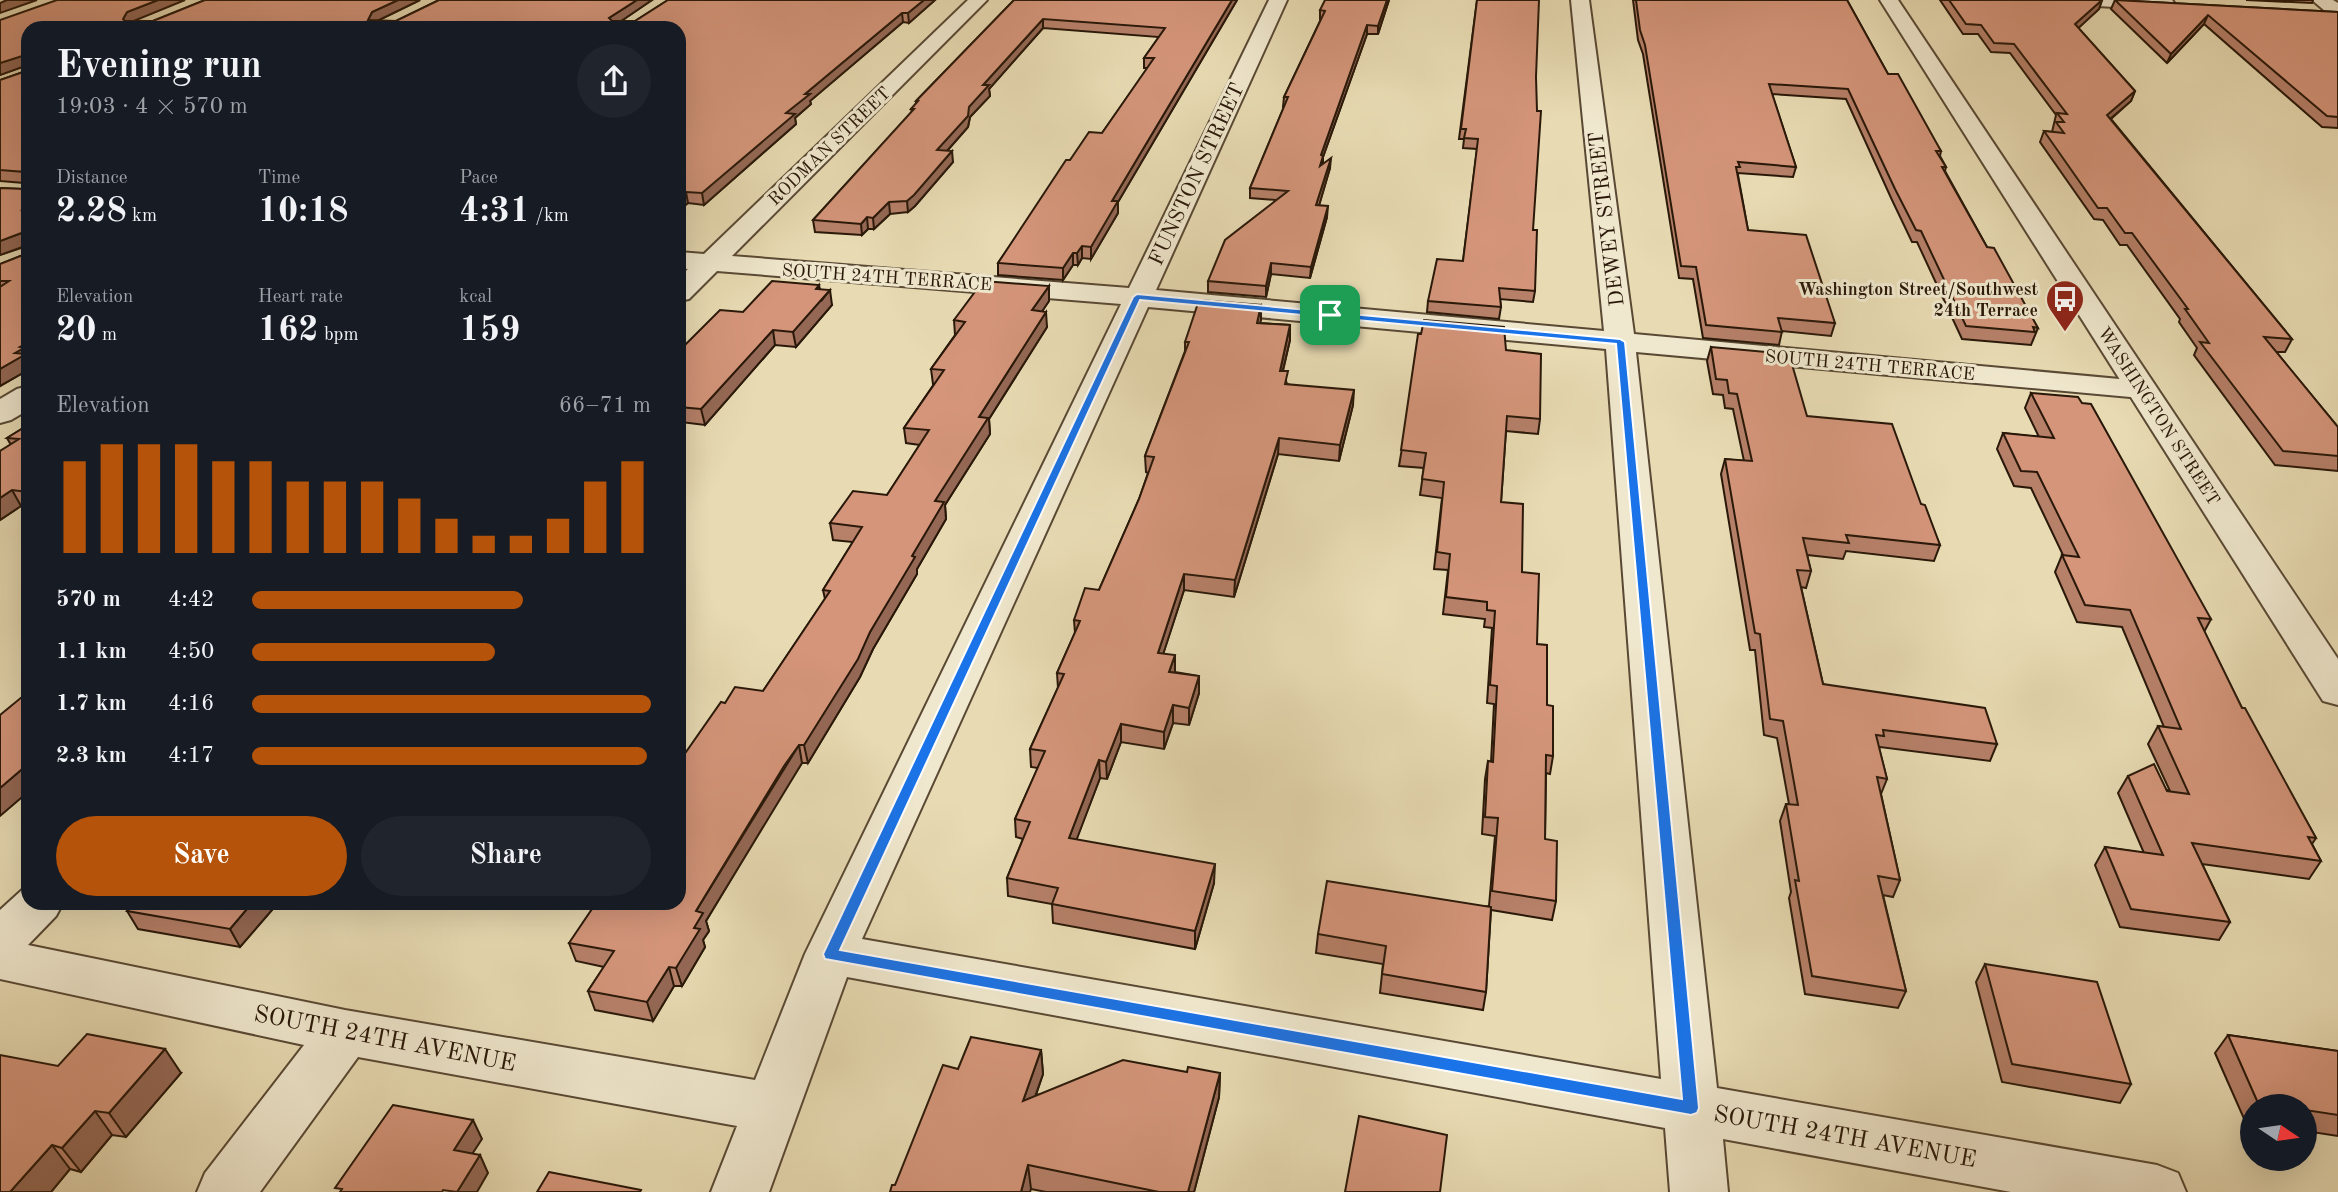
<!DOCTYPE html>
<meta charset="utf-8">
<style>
:root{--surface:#171b24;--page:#20242c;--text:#f1f3f6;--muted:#9ea1a6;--accent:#b45309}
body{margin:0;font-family:"Old Standard TT",serif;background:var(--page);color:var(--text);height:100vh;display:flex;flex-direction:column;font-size:26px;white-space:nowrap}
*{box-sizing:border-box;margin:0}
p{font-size:23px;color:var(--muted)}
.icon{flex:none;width:38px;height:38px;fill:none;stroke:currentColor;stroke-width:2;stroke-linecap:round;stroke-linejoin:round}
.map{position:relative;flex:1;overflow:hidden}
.sheet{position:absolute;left:21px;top:21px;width:665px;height:889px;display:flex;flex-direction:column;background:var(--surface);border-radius:21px;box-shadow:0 7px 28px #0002}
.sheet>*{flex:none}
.needle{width:46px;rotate:103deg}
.controls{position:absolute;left:2240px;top:1094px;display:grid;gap:14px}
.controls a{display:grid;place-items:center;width:77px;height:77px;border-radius:50%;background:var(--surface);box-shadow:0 7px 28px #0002;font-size:35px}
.pin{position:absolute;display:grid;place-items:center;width:60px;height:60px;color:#fff;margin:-30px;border-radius:14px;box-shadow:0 4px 10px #0006}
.round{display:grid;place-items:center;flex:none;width:74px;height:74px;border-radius:37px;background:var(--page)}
.overview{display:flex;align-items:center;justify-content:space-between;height:119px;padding:0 35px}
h1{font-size:38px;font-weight:600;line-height:52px}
.metrics{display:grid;grid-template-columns:repeat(3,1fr);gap:10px;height:119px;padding:7px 35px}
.metrics div{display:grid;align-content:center}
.metrics b{font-size:35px;font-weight:600}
.metrics small{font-size:19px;font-weight:400}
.metrics p{font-size:19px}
.chart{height:196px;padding:14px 35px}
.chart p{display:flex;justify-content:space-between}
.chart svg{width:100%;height:126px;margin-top:7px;stroke:var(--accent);stroke-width:6}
.primary-button{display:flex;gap:14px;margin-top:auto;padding:14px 35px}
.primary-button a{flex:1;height:80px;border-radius:42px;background:var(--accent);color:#fff;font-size:28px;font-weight:600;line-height:80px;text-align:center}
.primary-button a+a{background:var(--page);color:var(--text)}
ul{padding:0 35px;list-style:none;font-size:23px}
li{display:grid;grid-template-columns:112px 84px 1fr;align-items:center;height:52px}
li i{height:18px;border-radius:9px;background:var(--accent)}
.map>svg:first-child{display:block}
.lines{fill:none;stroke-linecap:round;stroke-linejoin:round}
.minor-casing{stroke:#594934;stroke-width:4}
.tertiary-casing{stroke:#594934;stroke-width:4}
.minor{fill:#f0e8ce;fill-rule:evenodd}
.tertiary{fill:#f0e8ce;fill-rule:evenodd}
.wall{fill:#b68069;stroke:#291809;stroke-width:2}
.shaded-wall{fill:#946855;stroke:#291809;stroke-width:2}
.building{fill:#d4957a;stroke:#291809;stroke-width:2}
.route{fill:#1a73e8;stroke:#fff;stroke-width:2;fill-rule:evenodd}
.labels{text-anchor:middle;stroke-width:6;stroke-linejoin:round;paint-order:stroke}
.far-street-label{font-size:18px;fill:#291809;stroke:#f0e8ce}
.far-poi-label{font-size:18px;font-weight:bold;fill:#291809;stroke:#f0e8ce;text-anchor:end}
.street-label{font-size:21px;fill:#291809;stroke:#f0e8ce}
.near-street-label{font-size:24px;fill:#291809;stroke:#f0e8ce}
</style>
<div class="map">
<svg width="2338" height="1192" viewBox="0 0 2338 1192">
<rect width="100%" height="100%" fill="#e8dbb3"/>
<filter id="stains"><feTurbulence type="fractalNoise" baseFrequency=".00286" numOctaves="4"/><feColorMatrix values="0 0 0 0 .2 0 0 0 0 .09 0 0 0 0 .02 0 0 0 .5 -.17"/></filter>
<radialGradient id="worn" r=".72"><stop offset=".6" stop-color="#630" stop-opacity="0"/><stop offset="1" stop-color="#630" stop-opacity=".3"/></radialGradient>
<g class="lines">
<defs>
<g id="minor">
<path d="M968,0H987L732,256L1129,288L1269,0H1287L1156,290L1604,331L1571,0H1589L1634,334L2152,382L2157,389L2152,396L2141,398L1636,352L1717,1088L2157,1165L2178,1173L2186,1192H2011L1723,1139L1728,1192H1670L1665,1128L847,977L769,1192H711L737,1126L358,1057L260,1192H197L205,1173L304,1045L0,979V910L22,890L28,888V903H63L56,916L28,945L345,1010L755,1080L805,954L1121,304L717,271L689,299L679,301V277L688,269L679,268V252L704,254ZM1148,307L1606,349L1661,1079L862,939Z"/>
<path d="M2312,0H2333L2338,3V18L2331,16Z"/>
<path d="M28,386V410L11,420L0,423V399L17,389Z"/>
</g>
<g id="tertiary">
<path d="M1880,0H1898L2338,659V705L2323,701Z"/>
<path d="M2071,0H2172L2175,4L2166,10L2080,5Z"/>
</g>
</defs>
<!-- minor casing -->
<use href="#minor" class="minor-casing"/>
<!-- tertiary casing -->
<use href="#tertiary" class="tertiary-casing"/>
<!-- minor -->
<use href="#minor" class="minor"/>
<!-- tertiary -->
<use href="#tertiary" class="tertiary"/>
</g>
<!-- wall -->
<g class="wall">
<path d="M205,0H420L377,21H396L439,0H652L621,21H635L668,0H935L909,23L903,22L810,101L811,104L795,118L796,124L704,205L688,203L679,210V28H28V370L0,386V264L23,255L24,247L0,255V188L24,189V183L0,181V80L26,71L25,66L0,75V20L153,21Z"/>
<path d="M1014,0H1237L1118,202V213L1091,259L1082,258L1078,265H1073L1063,280L998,275V263L1070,160L1102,133L1148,68H1144V58L1159,37L1043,28L989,89L990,96L970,117L968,127L947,151L953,162L915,206L908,212L890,214L874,229H868L862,235L815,232L813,220L912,112L911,109L916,104V101Z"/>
<path d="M1389,0L1378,34H1367L1323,157V164L1330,168L1319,205L1327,217L1310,278L1271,274L1266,297L1208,292V281L1276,200L1250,198V188L1284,107H1283L1284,97L1321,19H1320V10Z"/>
<path d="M1477,0L1533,230L1535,291L1533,302L1500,299L1501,307L1499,319L1427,312L1428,301L1463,261L1477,149L1463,148L1464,139H1459Z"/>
<path d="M1633,0H1847L1888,74L1941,151L1940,156L1946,167L1945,171L1987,247L2038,328L2031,345L1962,339L1917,242H1912L1892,200L1846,99L1772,94L1796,167L1793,177L1738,173V175L1748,230L1835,323L1831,336L1782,331L1779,345L1703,338L1693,279L1679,278L1643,54L1638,40Z"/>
<path d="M1940,0H2102L2099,9L2078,28L2135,91L2131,101L2111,119L2292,339L2285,352H2276L2338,427V471L2275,465L2194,355L2197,348L2179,322L2180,319L2127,245H2120L2103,220L2094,219L2040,142L2044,131L2052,132L2056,115L2010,53L1991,52L1978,34H1963Z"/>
<path d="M2115,0L2338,12V128L2322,127L2204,24L2167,63L2111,9Z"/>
<path d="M2246,0H2313L2312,3Z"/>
<path d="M1049,286V301L1042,311L1047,327L989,419L990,434L945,505L946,519L917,569V574L873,649L860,677L808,763H802L788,784L706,921L709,931L703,940L705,947L682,986H674L653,1021L595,1010L588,991L604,967L576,961L569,943L679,903L725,703L763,691L825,599L823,590L853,542L833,540L830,523L887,495L920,445L906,443L904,428L934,384H933L931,369L955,335L954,320Z"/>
<path d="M820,289L832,305L796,347L775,345L705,425L681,422L679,424V351L743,312Z"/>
<path d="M1261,305L1260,323L1290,325V340L1283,371L1287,384L1353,405L1339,461L1278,454L1234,597L1184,590L1163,654L1175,672L1199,676V693L1189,725L1173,723L1164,749L1121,742L1107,779L1100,778L1076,840L1214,883L1195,949L1053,923L1052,904L1008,896L1007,878L1023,839L1016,837L1015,819L1038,768L1031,767L1030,749L1058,688L1057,673L1075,633L1074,620L1099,590L1139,499L1148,473L1146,472L1145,456L1185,351V342Z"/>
<path d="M1421,334L1506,350L1540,419L1538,434L1506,431L1501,502L1522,572L1537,644L1547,705L1553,756L1550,774L1546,773L1545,839L1556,901L1552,920L1491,910L1486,992L1483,1010L1380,993L1383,964L1316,953L1318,934L1489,906L1495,836L1482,834L1485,779L1488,761L1491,762L1494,704L1487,703L1492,628L1484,627L1485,619L1443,614L1448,570L1434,569L1442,498L1420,495L1424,468L1399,466Z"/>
<path d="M1711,347L1807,416L1921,504L1940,545L1934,561L1846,551L1843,559L1807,555L1811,571L1806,588L1801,587L1823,684L1997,744L1990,761L1880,747L1879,748L1887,779L1881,794L1900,880L1893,897L1883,895L1906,991L1898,1008L1805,994L1789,898L1791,892L1780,821L1786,804H1789L1777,738L1764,735L1755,650H1750L1721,474L1725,459L1744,461L1733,409L1725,408L1723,395L1713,394L1707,361Z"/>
<path d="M2031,393L2211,619L2204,632L2242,708L2316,838L2312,844L2321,861L2309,879L2202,864L2230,922L2219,940L2120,927L2095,865L2105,847L2144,853L2118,793L2128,776L2170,791L2148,744L2158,726L2164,727L2122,627L2077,622L2055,572L2062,555H2063L2031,488L2014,486L1997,449L2003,433L2039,437L2025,408Z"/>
<path d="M28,425V507L21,506L0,520L11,445L7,438Z"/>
<path d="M135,903H278L240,947L138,929L127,911Z"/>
<path d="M1985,964L2131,1084L2120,1103L2002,1082L1976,982Z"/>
<path d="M2228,1035L2338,1051V1136L2305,1131V1106H2252V1123L2245,1121L2215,1053Z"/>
<path d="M1041,1050L1043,1074L1036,1095L1187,1072L1220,1073L1219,1097L1194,1192H1046L1031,1189L895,1185L958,1069Z"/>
<path d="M58,1066L181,1073L126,1137L112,1135L81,1172L70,1169L51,1192H0Z"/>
</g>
<!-- shaded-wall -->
<g class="shaded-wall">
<path d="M7,0H37L0,13V3Z"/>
<path d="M158,0H185L131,22L126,28L123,19L127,12Z"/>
<path d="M398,0H420L375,22L368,20L372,12Z"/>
<path d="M637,0H652L611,28L609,18Z"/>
<path d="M924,0H935L909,23L908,13Z"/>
<path d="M1232,0H1237L1118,202V213L1091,259V247L1112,201Z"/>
<path d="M1387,0H1389L1378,34V26Z"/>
<path d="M2102,0L2099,9L2072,34L2075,24Z"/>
<path d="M902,13L903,22L810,101L811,104L795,118L796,124L704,205L702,193L786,113L805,94Z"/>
<path d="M2208,15L2204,24L2167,63L2171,54Z"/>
<path d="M1043,19V28L989,89L990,96L970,117L968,127L938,161L937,150L983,85Z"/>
<path d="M1367,25V34L1323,157V166L1319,176L1321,155Z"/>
<path d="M25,55L28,65L0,75V63Z"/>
<path d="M2135,91L2131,101L2103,125L2107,115Z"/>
<path d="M952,151L953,162L915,206L908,212L907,201Z"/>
<path d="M1331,158L1330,168L1316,216V205Z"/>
<path d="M686,192L688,203L679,210V197Z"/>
<path d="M889,202L890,214L874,229L873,218Z"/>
<path d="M1328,206L1327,217L1310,278L1311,267Z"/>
<path d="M867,217L868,229L862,235L861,224Z"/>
<path d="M24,232L28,245L0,255V241Z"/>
<path d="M1082,246V258L1078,265L1077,253Z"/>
<path d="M1073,253V265L1063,280V268Z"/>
<path d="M1271,263V274L1266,297V286Z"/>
<path d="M819,285L822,300L830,290L832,305L796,347L793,332Z"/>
<path d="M1049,286V301L1033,325L1032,310Z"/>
<path d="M1261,305V320L1257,338V323Z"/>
<path d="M1046,312L1047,327L989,419L990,434L945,505L946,519L917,569V574L873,649L860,677L808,763L804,745L870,632L912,556L935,501L979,417Z"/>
<path d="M1290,325V340L1279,386L1280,371Z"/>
<path d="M773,330L775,345L705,425L701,409Z"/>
<path d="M28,343V370L0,386V369L20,347Z"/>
<path d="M1354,390L1353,405L1339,461L1340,445Z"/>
<path d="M1279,438L1278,454L1234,597L1235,580Z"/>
<path d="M12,490L21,506L0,520V498Z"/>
<path d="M1184,574V590L1158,670V653Z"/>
<path d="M1175,655V673L1169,672Z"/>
<path d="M1199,676V693L1189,725V708Z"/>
<path d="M1173,705V723L1164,749V732Z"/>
<path d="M1121,724V742L1107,779L1106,762Z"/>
<path d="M799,745L802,763L706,921L709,931L703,940L705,947L682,986L676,968L694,928L696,911Z"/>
<path d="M1099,760L1100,778L1070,857L1069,838Z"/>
<path d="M28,764V792L0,816V788Z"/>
<path d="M1215,864L1214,883L1195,949V931Z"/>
<path d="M252,903H278L240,947L230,929Z"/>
<path d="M669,967L674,986L653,1021L647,1002Z"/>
<path d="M165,1049L181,1073L126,1137L109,1113Z"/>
<path d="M1041,1050L1043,1074L1025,1125L1023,1101Z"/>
<path d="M1220,1073L1219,1097L1194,1192H1188Z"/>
<path d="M95,1111L112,1135L81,1172L62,1148Z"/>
<path d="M473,1120L482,1139L463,1168L454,1150Z"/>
<path d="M52,1145L70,1169L51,1192H10Z"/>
<path d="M480,1155L488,1173L477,1192H457Z"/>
<path d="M1028,1165L1031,1189L1030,1192H1021Z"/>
</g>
<!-- building -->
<g class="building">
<path d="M57,0H158L127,12L123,19L125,21H153L205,0H398L372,12L368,20L396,21L439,0H637L609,18L612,21H635L668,0H924L908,13H902L805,94H810L786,113L795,114L702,193L686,192L679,197V28H28V208L23,210L28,211V343L20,347L24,348L15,353L26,354L0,369V287L9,281H0V264L23,255L24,232L0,241V188L24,189L25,172L0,170V80L26,71L25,55L0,63V20Z"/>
<path d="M1014,0H1232L1112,201H1118L1091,247L1082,246L1077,253H1073L1063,268L998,263L1066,160H1070L1089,132L1102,133L1154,58H1144L1165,28L1043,19L983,85H989L969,107L968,116L937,150L952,151L914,195L907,201L889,202L873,218L867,217L861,224L813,220L914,109H911L918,101H916Z"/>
<path d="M1325,0H1387L1378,26L1367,25L1321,155L1323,156L1320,166L1331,158L1316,205L1328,206L1311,267L1271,263L1266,286L1208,281L1225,240L1288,191L1250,188L1288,97H1284L1325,11L1320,10Z"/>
<path d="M1477,0H1539L1536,77L1537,111H1541L1533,230H1537L1535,291L1499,288L1501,307L1428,301L1437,259L1463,261L1478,139L1464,138L1466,129H1461Z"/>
<path d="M1636,0H1847L1888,74H1898L1941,151H1936L1946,167H1942L1987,247L1994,248L2038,328L2033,327L2035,332L1966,326L1921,231L1916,230L1895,189L1848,89L1769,84L1796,167L1738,162L1740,167H1736L1748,230L1806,235L1835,323L1778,318L1782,332L1706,325L1696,267L1681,266L1645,45L1640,30Z"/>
<path d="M1949,0H2102L2075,24L2135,91L2107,115L2292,339L2264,337L2338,427V456L2283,451L2200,342L2209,343L2185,309H2188L2132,233H2125L2107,208H2098L2044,131L2064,133L2056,122H2064L2057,113L2067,114L2014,44L1994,43L1981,25L1966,24Z"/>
<path d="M2115,0L2338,12V117L2327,116L2208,15L2171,54Z"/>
<path d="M772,281L819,285L816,289L830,290L793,332L773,330L701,409L679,407V351L720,310L743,312Z"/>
<path d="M983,281L1049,286L1032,310L1046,312L979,417L988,418L935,501L944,502L912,556L915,557L870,632L858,659L804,745H799L784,766L696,911L703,913L694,928L700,929L676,968L669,967L647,1002L588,991L614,951L569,943L596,903H679V762L721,702L725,703L735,687L763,691L830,591L823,590L862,527L830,523L853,491L887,495L929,430L904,428L944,370L931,369L965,322L954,320Z"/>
<path d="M1199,300L1261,305L1257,323L1290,325L1280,371H1288L1285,384L1354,390L1340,445L1279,438L1235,580L1184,574L1158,653L1175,655L1169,672L1199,676L1189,708L1173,705L1164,732L1121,724L1106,762L1099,760L1069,838L1215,864L1195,931L1052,904L1058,888L1007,878L1030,822L1015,819L1045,751L1030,749L1064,674L1057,673L1080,621L1074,620L1085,588L1099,590L1139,499L1154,457L1145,456L1189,342H1185Z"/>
<path d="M1424,320L1504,327L1506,350L1541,354L1540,419L1507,416L1501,502L1523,504L1522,572L1539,574L1537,644L1547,645V705L1553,706V756L1546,755L1545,839L1557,841L1556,901L1492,891L1498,818L1485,817L1488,761L1493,762L1497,686L1490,685L1495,611L1487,610V602L1446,597L1450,554L1437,552L1444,482L1422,479L1426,453L1401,450L1418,334H1421Z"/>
<path d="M1711,347L1789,354L1807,416L1892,424L1921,504L1925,505L1940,545L1846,535L1849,543L1803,538L1811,571L1797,570L1823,684L1985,708L1997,744L1883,730L1884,736L1876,735L1887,779L1877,777L1900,880L1878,876L1906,991L1812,976L1795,880L1799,881L1786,804L1798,805L1783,721L1770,719L1760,634L1755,633L1725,459L1752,461L1737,394L1729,393L1727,380L1716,379Z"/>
<path d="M2031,393L2078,397L2082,403L2091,404L2211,619L2198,618L2242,708H2245L2316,838L2308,837L2321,861L2192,843L2230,922L2131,909L2105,847L2163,855L2128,776L2154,764L2167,791L2189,794L2158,726L2181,729L2130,610L2085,605L2062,555L2079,557L2037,472L2021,471L2003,433L2054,438Z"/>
<path d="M28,425V492L12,490L0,498V451L19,439L7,438Z"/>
<path d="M28,692V764L0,788V715Z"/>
<path d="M1327,881L1491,907L1486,992L1382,974L1386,946L1318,934Z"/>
<path d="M135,903H252L230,929L127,911Z"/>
<path d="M1985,964L2097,982L2131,1084L2012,1064Z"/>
<path d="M87,1034L165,1049L109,1113L95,1111L62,1148L52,1145L10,1192H0V1055L58,1066Z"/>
<path d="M2228,1035L2338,1051V1115L2305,1110V1106H2278L2258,1103Z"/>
<path d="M971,1037L1041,1050L1023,1101L1123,1060L1187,1072L1188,1067L1220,1073L1188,1192H1159L1028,1165L1021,1192H890L892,1185H895L943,1065L958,1069Z"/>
<path d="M393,1105L473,1120L454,1150L480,1155L457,1192L443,1190L442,1192H340L342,1189L335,1188Z"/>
<path d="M1359,1116L1447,1135L1440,1192H1345Z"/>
<path d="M549,1172L641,1190L640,1192H537Z"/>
</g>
<!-- route -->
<path class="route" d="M1137,294L1620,339L1625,342L1699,1108L1697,1113L1691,1115L825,959L823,954L1133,297ZM1140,300L1616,344L1682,1099L840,950Z"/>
<!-- icons -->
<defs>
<symbol id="bus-pin" viewBox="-11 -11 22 30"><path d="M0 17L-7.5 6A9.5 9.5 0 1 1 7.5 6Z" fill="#8f2418" stroke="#f0e8ce"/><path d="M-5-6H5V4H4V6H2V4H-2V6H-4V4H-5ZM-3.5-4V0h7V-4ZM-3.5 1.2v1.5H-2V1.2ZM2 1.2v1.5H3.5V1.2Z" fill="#fff"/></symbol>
</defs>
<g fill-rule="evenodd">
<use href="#bus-pin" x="2043" y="277" width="44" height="60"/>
</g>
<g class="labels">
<!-- far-street labels -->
<g class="far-street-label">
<text transform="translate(829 146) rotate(-44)" y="6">RODMAN STREET</text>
<text transform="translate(887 277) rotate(4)" y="6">SOUTH 24TH TERRACE</text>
<text transform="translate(1870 365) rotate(5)" y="6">SOUTH 24TH TERRACE</text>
<text transform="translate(2159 416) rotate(57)" y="6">WASHINGTON STREET</text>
</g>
<!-- far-poi labels -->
<g class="far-poi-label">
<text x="2038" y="295">Washington Street/Southwest<tspan x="2038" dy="21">24th Terrace</tspan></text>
</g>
<!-- street labels -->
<g class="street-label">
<text transform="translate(1196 174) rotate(-65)" y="7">FUNSTON STREET</text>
<text transform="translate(1606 219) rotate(-97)" y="7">DEWEY STREET</text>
</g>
<!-- near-street labels -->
<g class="near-street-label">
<text transform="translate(385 1038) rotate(11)" y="8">SOUTH 24TH AVENUE</text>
<text transform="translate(1845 1136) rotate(10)" y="8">SOUTH 24TH AVENUE</text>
</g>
</g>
<rect width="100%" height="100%" filter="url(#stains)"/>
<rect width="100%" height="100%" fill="url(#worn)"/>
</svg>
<div class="controls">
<a><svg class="needle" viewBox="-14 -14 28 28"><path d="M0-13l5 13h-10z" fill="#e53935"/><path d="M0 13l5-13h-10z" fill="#9ea1a6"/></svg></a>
</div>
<div class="pin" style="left:1330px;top:315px;background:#1e9e55"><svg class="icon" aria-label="arrive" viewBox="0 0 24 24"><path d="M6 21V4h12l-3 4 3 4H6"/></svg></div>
<section class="sheet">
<div class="overview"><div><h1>Evening run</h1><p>19:03 · 4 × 570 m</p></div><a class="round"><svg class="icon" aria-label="share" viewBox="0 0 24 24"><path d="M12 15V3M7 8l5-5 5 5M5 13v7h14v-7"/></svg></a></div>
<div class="metrics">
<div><p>Distance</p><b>2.28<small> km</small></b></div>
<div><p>Time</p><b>10:18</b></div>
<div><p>Pace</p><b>4:31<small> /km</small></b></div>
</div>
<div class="metrics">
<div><p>Elevation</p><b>20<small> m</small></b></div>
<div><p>Heart rate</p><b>162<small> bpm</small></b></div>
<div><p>kcal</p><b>159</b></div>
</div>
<div class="chart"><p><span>Elevation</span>66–71 m</p>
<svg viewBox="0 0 160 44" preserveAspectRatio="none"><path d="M5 44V12M15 44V6M25 44V6M35 44V6M45 44V12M55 44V12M65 44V19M75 44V19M85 44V19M95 44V25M105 44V32M115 44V38M125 44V38M135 44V32M145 44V19M155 44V12"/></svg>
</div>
<ul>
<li><b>570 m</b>4:42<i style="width:68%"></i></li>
<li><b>1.1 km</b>4:50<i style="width:61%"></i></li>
<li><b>1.7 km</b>4:16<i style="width:100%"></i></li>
<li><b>2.3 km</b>4:17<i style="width:99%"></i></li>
</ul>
<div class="primary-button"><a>Save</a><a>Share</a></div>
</section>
</div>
